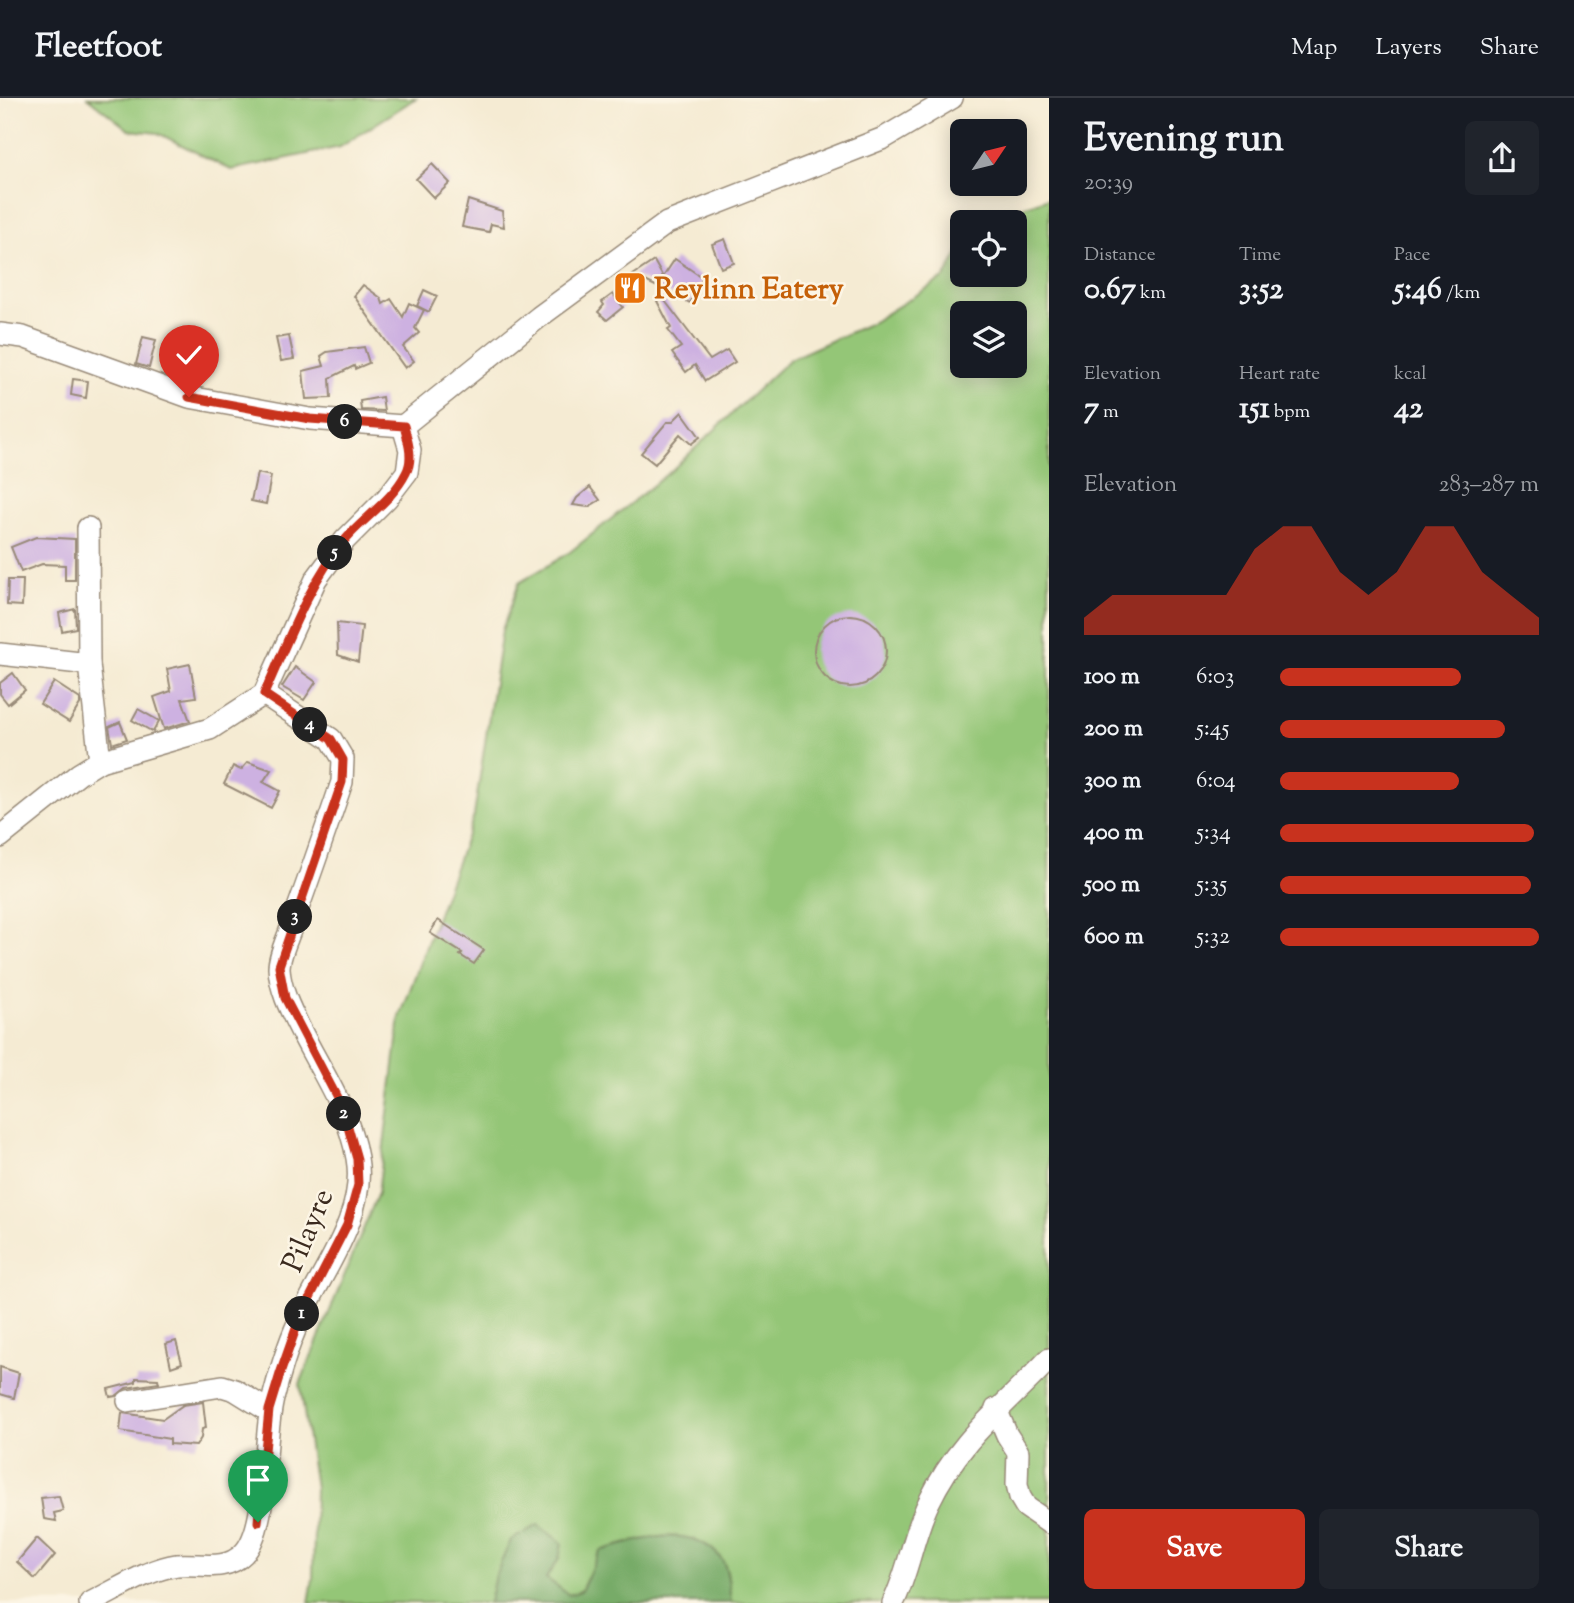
<!DOCTYPE html>
<meta charset="utf-8">
<style>
:root{--surface:#171b24;--page:#20242c;--text:#f1f3f6;--muted:#9ea1a6;--line:#363941;--accent:#c8321e}
body{margin:0;font-family:"Sorts Mill Goudy",serif;background:var(--page);color:var(--text);height:100vh;display:flex;flex-direction:column;font-size:26px;white-space:nowrap}
*{box-sizing:border-box;margin:0}
p{font-size:23px;color:var(--muted)}
.icon{flex:none;width:38px;height:38px;fill:none;stroke:currentColor;stroke-width:2;stroke-linecap:round;stroke-linejoin:round}
.map{position:relative;flex:1;overflow:hidden}
.details{display:flex;flex-direction:column;background:var(--surface);width:525px}
.details>*{flex:none}
.needle{width:46px;rotate:55deg}
.tools{position:absolute;left:950px;top:21px;display:grid;gap:14px}
.tools a{display:grid;place-items:center;width:77px;height:77px;border-radius:10px;background:var(--surface);box-shadow:0 4px 18px #0003;font-size:35px}
.pin{position:absolute;display:grid;place-items:center;width:60px;height:60px;color:#fff;margin:-72px -30px;border-radius:50% 50% 50% 0;rotate:-45deg;box-shadow:0 0 7px #0007}
.pin .icon{rotate:45deg}
.km{position:absolute;width:35px;height:35px;margin:-18px;border-radius:50%;background:#222;color:#fff;font-size:19px;line-height:35px;text-align:center}
.round{display:grid;place-items:center;flex:none;width:74px;height:74px;border-radius:10px;background:var(--page)}
.overview{display:flex;align-items:center;justify-content:space-between;height:119px;padding:0 35px}
h1{font-size:38px;font-weight:800;line-height:52px}
.stats{display:grid;grid-template-columns:repeat(3,1fr);gap:10px;height:119px;padding:7px 35px}
.stats div{display:grid;align-content:center}
.stats b{font-size:30px;font-weight:800}
.stats small{font-size:19px;font-weight:400}
.stats p{font-size:19px}
.chart{height:196px;padding:14px 35px}
.chart p{display:flex;justify-content:space-between}
.chart svg{width:100%;height:126px;margin-top:7px;fill:var(--accent);opacity:.7}
.cta{display:flex;gap:14px;margin-top:auto;padding:14px 35px}
.cta a{flex:1;height:80px;border-radius:10px;background:var(--accent);color:#fff;font-size:28px;font-weight:800;line-height:80px;text-align:center}
.cta a+a{background:var(--page);color:var(--text)}
ul{padding:0 35px;list-style:none;font-size:23px}
li{display:grid;grid-template-columns:112px 84px 1fr;align-items:center;height:52px}
li i{height:18px;border-radius:9px;background:var(--accent)}
header{display:flex;align-items:center;gap:42px;box-sizing:border-box;height:98px;padding:0 35px;background:var(--surface);border-bottom:2px solid var(--line)}
header strong{font-size:33px}
nav{display:flex;gap:38px;margin-inline-start:auto;font-size:24px}
main{display:flex;flex:1;min-height:0}
.map>svg:first-child{display:block}
.green{fill:#94c677;stroke:#68784a;stroke-width:2;fill-rule:evenodd}
.forest{fill:#77ab68;stroke:#596a43;stroke-width:2}
.building{fill:#cdb1e1}
.lines{fill:none;stroke-linecap:round;stroke-linejoin:round}
.minor-casing{stroke:#988a78;stroke-width:24}
.minor{stroke:#fff;stroke-width:21}
.route-casing{stroke:#fff;stroke-width:14}
.route{stroke:#c8321e;stroke-width:9}
.labels{text-anchor:middle;stroke-width:5;stroke-linejoin:round;paint-order:stroke}
.food-label{font-size:30px;font-weight:bold;fill:#c56008;stroke:#fcf5e5;text-anchor:start}
.street-label{font-size:30px;fill:#3b2a1e;stroke:#fcf5e5}
</style>
<header>
<strong>Fleetfoot</strong>
<nav><a>Map</a><a>Layers</a><a>Share</a></nav>
</header>
<main>
<div class="map">
<svg width="1049" height="1505" viewBox="0 0 1049 1505">
<rect width="100%" height="100%" fill="#fcf5e5"/>
<filter id="ink" filterUnits="userSpaceOnUse"><feTurbulence type="fractalNoise" baseFrequency=".0143" numOctaves="2"/><feDisplacementMap in="SourceGraphic" scale="14" xChannelSelector="R" yChannelSelector="G"/><feConvolveMatrix kernelMatrix="1 2 1 2 8 2 1 2 1" color-interpolation-filters="sRGB"/></filter>
<filter id="wash" filterUnits="userSpaceOnUse"><feTurbulence type="fractalNoise" baseFrequency=".00686" numOctaves="4" result="noise"/><feDisplacementMap in="SourceGraphic" scale="28" xChannelSelector="R" yChannelSelector="G"/><feGaussianBlur stdDeviation="1.57" result="paint"/><feColorMatrix in="noise" values="0 0 0 0 0 0 0 0 0 0 0 0 0 0 0 0 0 1.4 0 .05"/><feComposite in="paint" operator="in"/></filter>
<g filter="url(#wash)">
<rect width="100%" height="100%" fill="#f5ebd3"/>
<!-- green -->
<g class="green">
<path d="M88,0H416L340,49L231,72L158,35L129,32Z"/>
<path d="M1049,100V1505H731C729,1493 729,1472 722,1462C694,1423 639,1442 600,1453L581,1493L569,1497L546,1480L559,1461L495,1478L489,1505H309L313,1481L315,1390L300,1286L378,1095L400,919L474,718L502,532L519,485L570,454L672,372L790,261L871,225L945,179L962,148V177H1015V124H979ZM962,215H1015V268H962Z"/>
</g>
<!-- forest -->
<path class="forest" d="M538,1427L562,1445L559,1461L546,1480L569,1497L581,1493L600,1453C639,1442 694,1423 722,1462C729,1472 729,1493 731,1505H489L495,1478L511,1442Z"/>
<g id="blocks">
<!-- building -->
<g class="building">
<path d="M432,66L450,85L434,100L416,81Z"/>
<path d="M468,102L502,113L504,129L491,126L489,134L462,129Z"/>
<path d="M725,141L734,165L721,170L712,146Z"/>
<path d="M675,161L703,180L690,205L633,177L654,163L663,179Z"/>
<path d="M363,187L381,200L383,206L391,201L403,219L409,205L424,212L415,230L419,235L403,249L414,263L405,270L354,198Z"/>
<path d="M424,192L437,198L429,214L417,208Z"/>
<path d="M613,196L623,209L607,222L598,214L604,207L602,204Z"/>
<path d="M662,199L710,262L727,252L735,264L705,283L695,267L686,274L672,255L681,249L668,232L671,230L657,203Z"/>
<path d="M289,238L294,261L281,263L276,240Z"/>
<path d="M143,239L156,242L149,270L136,266Z"/>
<path d="M364,249L369,265L355,271L354,268L330,280L331,300L306,301L303,273L324,268L321,258L327,254Z"/>
<path d="M73,281L88,283L86,300L71,297Z"/>
<path d="M382,299L384,313L361,312L360,303Z"/>
<path d="M682,314L700,339L691,346L680,336L655,366L641,355L667,324H672Z"/>
<path d="M257,375L271,378L266,406L251,403Z"/>
<path d="M590,389L600,402L588,409L573,407L577,400Z"/>
<path d="M36,439L75,441V482H65V467L42,466L21,474L11,449Z"/>
<path d="M8,482H23L22,508L7,507Z"/>
<path d="M75,511L76,530L62,533L59,515Z"/>
<circle cx="850" cy="553" r="36"/>
<path d="M337,525L362,528L358,564L338,557Z"/>
<path d="M190,566L196,599L182,601L190,623L164,631L154,599L171,593L167,571Z"/>
<path d="M295,569L316,584L304,602L282,589Z"/>
<path d="M13,575L25,592L8,606L0,596V585Z"/>
<path d="M54,584L80,601V606L69,624L40,606Z"/>
<path d="M138,611L159,623L153,634L132,622Z"/>
<path d="M120,624L127,641L112,646L109,629Z"/>
<path d="M248,664L271,672L263,684L280,693L271,710L224,686L233,668L241,672Z"/>
<path d="M438,822L484,852L474,866L460,857L462,855L430,835Z"/>
<path d="M176,1243L182,1265L171,1269L166,1246Z"/>
<path d="M0,1269L19,1275L14,1300L0,1296Z"/>
<path d="M136,1280L158,1281L159,1285L126,1290L116,1298L110,1299L108,1291L136,1284Z"/>
<path d="M203,1304L206,1330L202,1331L201,1340L196,1348L170,1346V1341L120,1333L122,1315L163,1321L183,1307Z"/>
<path d="M59,1398L63,1413L54,1415L56,1423L44,1421L41,1400Z"/>
<path d="M37,1440L55,1457L35,1481L17,1464Z"/>
</g>
</g>
</g>
<g filter="url(#ink)">
<use href="#blocks" fill-opacity="0" stroke="#988a78" stroke-width="2"/>
<g class="lines">
<defs>
<g id="minor">
<path d="M0,236L23,239L189,299L310,321L403,328"/>
<path d="M403,328L539,219L667,125L884,40L952,0"/>
<path d="M88,430L89,566L100,663"/>
<path d="M0,556L89,566"/>
<path d="M0,739L79,676L100,663L210,631L264,596L316,481L345,442L387,400L407,374L410,352L403,328"/>
<path d="M128,1303L222,1288L235,1292L269,1313"/>
<path d="M996,1311L1007,1337L1018,1354L1017,1386L1020,1399L1026,1409L1049,1425"/>
<path d="M90,1505C117,1492 148,1471 177,1467C200,1465 225,1474 243,1456C270,1430 262,1336 274,1297C281,1270 289,1242 302,1217C324,1170 367,1115 357,1060C349,1012 320,972 299,929C290,911 280,891 279,870C279,856 289,838 293,824C310,778 326,731 342,684L343,661L331,641L264,596"/>
<path d="M893,1505C909,1473 913,1436 929,1404C959,1341 1003,1310 1049,1261"/>
</g>
</defs>
<!-- minor casing -->
<use href="#minor" class="minor-casing"/>
<!-- minor -->
<use href="#minor" class="minor"/>
</g>
</g>
<g class="lines" filter="url(#ink)">
<defs>
<path id="route" d="M189,299L310,321L404,328C408,343 414,361 406,375C392,403 363,420 344,443C307,488 288,544 264,596L331,641L343,662L342,684L279,868L285,900L343,1011L357,1061L358,1087L347,1127L300,1219L280,1276L269,1312L258,1424"/>
</defs>
<!-- route casing -->
<use href="#route" class="route-casing"/>
<!-- route -->
<use href="#route" class="route"/>
</g>
<!-- icons -->
<defs>
<symbol id="restaurant-square" viewBox="-11 -11 22 22"><rect x="-9" y="-9" width="18" height="18" rx="4" fill="#e8710a" stroke="#fcf5e5"/><path d="M-5-6h1v4h1v-4h1v4h1v-4h1v5L-1.5 .5V6h-2V.5L-5-1ZM5-6V6H3V1.5H1.5Q1.5-4 5-6Z" fill="#fff"/></symbol>
</defs>
<g fill-rule="evenodd">
<use href="#restaurant-square" x="611" y="171" width="38" height="38"/>
</g>
<g class="labels">
<!-- food labels -->
<g class="food-label">
<text x="654" y="200">Reylinn Eatery</text>
</g>
<!-- street labels -->
<g class="street-label">
<text transform="translate(307 1132) rotate(-67)" y="10">Pilayre</text>
</g>
</g>
</svg>
<div class="tools">
<a><svg class="needle" viewBox="-14 -14 28 28"><path d="M0-13l5 13h-10z" fill="#e53935"/><path d="M0 13l5-13h-10z" fill="#9ea1a6"/></svg></a>
<a><svg class="icon" aria-label="locate" viewBox="0 0 24 24"><circle cx="12" cy="12" r="6"/><path d="M12 2v4M12 18v4M2 12h4M18 12h4"/></svg></a>
<a><svg class="icon" aria-label="layers" viewBox="0 0 24 24"><path d="M12 4l9 5-9 5-9-5zM3 14l9 5 9-5"/></svg></a>
</div>
<div class="pin" style="left:258px;top:1424px;background:#1e9e55"><svg class="icon" aria-label="arrive" viewBox="0 0 24 24"><path d="M6 21V4h12l-3 4 3 4H6"/></svg></div>
<div class="pin" style="left:189px;top:299px;background:#d93025"><svg class="icon" aria-label="check" viewBox="0 0 24 24"><path d="M5 12l5 5 9-10"/></svg></div>
<b class="km" style="left:302px;top:1216px">1</b>
<b class="km" style="left:344px;top:1016px">2</b>
<b class="km" style="left:295px;top:819px">3</b>
<b class="km" style="left:310px;top:627px">4</b>
<b class="km" style="left:335px;top:455px">5</b>
<b class="km" style="left:345px;top:324px">6</b>
</div>
<section class="details">
<div class="overview"><div><h1>Evening run</h1><p>20:39</p></div><a class="round"><svg class="icon" aria-label="share" viewBox="0 0 24 24"><path d="M12 15V3M7 8l5-5 5 5M5 13v7h14v-7"/></svg></a></div>
<div class="stats">
<div><p>Distance</p><b>0.67<small> km</small></b></div>
<div><p>Time</p><b>3:52</b></div>
<div><p>Pace</p><b>5:46<small> /km</small></b></div>
</div>
<div class="stats">
<div><p>Elevation</p><b>7<small> m</small></b></div>
<div><p>Heart rate</p><b>151<small> bpm</small></b></div>
<div><p>kcal</p><b>42</b></div>
</div>
<div class="chart"><p><span>Elevation</span>283–287 m</p>
<svg viewBox="0 0 160 44" preserveAspectRatio="none"><path d="M0 44V38L10 30L20 30L30 30L40 30L50 30L60 14L70 6L80 6L90 22L100 30L110 22L120 6L130 6L140 22L150 30L160 38V44z"/></svg>
</div>
<ul>
<li><b>100 m</b>6:03<i style="width:70%"></i></li>
<li><b>200 m</b>5:45<i style="width:87%"></i></li>
<li><b>300 m</b>6:04<i style="width:69%"></i></li>
<li><b>400 m</b>5:34<i style="width:98%"></i></li>
<li><b>500 m</b>5:35<i style="width:97%"></i></li>
<li><b>600 m</b>5:32<i style="width:100%"></i></li>
</ul>
<div class="cta"><a>Save</a><a>Share</a></div>
</section>
</main>
